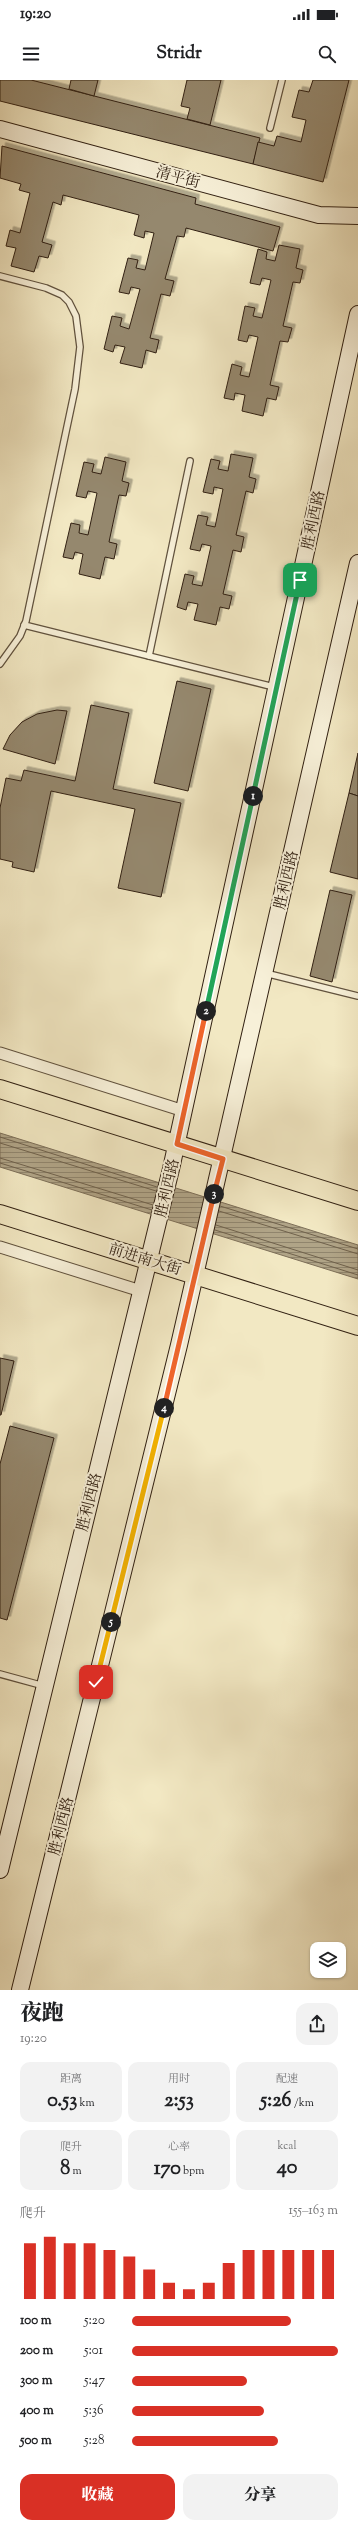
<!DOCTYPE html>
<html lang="zh">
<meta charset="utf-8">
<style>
:root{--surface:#fff;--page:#f2f2f2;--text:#202124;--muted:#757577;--accent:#d93025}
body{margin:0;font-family:"Sorts Mill Goudy","Noto Serif SC",serif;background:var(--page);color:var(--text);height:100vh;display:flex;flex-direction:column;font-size:15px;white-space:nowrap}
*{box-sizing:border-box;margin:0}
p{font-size:13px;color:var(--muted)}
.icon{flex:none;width:22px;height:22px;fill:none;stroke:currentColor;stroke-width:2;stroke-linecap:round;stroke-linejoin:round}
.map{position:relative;height:1910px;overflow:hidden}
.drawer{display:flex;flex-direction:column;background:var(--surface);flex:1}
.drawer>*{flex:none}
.controls{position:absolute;left:310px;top:1862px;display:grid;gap:8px}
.controls a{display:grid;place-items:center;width:36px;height:36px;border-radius:8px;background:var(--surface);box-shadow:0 1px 3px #0004;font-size:20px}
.pin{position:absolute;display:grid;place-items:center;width:34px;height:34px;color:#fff;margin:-17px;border-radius:8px;box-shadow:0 2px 6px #0006}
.km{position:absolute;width:20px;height:20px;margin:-10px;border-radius:50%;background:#222;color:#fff;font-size:11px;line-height:20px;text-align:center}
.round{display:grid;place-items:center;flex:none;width:42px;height:42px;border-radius:12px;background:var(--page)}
.head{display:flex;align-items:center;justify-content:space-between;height:68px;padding:0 20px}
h1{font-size:22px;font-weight:800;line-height:30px}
.metrics{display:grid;grid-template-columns:repeat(3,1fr);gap:6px;height:68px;padding:4px 20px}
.metrics div{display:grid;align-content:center;border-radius:10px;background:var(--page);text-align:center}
.metrics b{font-size:20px;font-weight:800}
.metrics small{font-size:11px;font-weight:400}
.metrics p{font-size:11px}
.chart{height:112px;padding:8px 20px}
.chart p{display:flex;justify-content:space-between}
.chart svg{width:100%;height:72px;margin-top:4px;stroke:var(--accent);stroke-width:6}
.primary-button{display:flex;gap:8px;margin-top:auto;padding:8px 20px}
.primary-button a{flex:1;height:46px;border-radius:12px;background:var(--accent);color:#fff;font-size:16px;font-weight:800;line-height:46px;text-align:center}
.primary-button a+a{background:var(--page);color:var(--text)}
ul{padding:0 20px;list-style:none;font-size:13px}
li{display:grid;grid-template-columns:64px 48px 1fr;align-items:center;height:30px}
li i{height:10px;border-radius:5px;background:var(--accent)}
.status{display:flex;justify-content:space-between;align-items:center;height:28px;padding:0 20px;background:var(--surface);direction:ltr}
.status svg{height:11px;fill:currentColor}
header{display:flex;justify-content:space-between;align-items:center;height:52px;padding:0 20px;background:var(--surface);font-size:18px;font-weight:800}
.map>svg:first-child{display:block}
.water{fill:url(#water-rules);stroke:#7d6f58}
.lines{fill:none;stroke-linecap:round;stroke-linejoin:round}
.shore{stroke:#70624c;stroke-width:1}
.building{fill:#95886e;stroke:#312012;filter:url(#shadow)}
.lane-casing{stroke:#61523e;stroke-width:8}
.street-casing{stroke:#61523e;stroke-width:13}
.secondary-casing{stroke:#312012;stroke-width:18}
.primary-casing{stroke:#312012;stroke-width:20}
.lane{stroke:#f7f0d8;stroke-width:5.5}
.street{stroke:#f7f0d8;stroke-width:11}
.secondary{stroke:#f7f0d8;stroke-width:16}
.primary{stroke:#f2e8c3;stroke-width:18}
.split-1-casing{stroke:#fff;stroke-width:8}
.split-2-casing{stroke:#fff;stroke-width:8}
.split-3-casing{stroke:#fff;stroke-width:8}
.split-4-casing{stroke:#fff;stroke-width:8}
.split-5-casing{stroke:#fff;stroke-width:8}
.split-6-casing{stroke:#fff;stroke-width:8}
.split-1{stroke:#22a559;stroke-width:5}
.split-2{stroke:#22a559;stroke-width:5}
.split-3{stroke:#f0652b;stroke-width:5}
.split-4{stroke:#f0652b;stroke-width:5}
.split-5{stroke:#f5b400;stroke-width:5}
.split-6{stroke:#f5b400;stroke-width:5}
.labels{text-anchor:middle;stroke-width:4;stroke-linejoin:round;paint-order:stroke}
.street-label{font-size:15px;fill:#312012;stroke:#f7f0d8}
</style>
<div class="status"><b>19:20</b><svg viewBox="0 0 49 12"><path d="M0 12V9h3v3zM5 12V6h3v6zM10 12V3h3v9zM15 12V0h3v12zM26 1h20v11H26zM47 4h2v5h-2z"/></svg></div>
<header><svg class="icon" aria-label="menu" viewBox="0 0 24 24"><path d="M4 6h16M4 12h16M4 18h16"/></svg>Stridr<svg class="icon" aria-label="search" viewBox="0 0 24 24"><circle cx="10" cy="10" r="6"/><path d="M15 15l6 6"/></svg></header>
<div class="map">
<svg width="358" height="1910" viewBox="0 0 358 1910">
<defs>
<pattern id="water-rules" width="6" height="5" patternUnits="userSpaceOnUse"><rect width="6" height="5" fill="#b0a487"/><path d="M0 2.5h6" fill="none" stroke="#90856d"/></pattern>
<filter id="shadow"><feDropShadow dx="3.5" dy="-3.5" stdDeviation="0" flood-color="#0004"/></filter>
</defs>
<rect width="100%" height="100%" fill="#f2e8c3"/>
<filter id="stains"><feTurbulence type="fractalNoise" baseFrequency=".005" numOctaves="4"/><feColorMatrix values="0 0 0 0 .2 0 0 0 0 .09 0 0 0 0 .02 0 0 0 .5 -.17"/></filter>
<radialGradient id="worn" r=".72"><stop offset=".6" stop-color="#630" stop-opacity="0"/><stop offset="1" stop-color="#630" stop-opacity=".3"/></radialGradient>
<!-- water -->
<path class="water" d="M0,1053L358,1165V1199L0,1087Z"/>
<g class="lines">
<!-- shore -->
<g class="shore">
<path d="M0,1057L157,1107"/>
<path d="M0,1063L156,1111"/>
<path d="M0,1078L153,1125"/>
<path d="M0,1083L152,1130"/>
<path d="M220,1126L358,1169"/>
<path d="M219,1131L358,1174"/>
<path d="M216,1145L358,1190"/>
<path d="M215,1150L358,1195"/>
</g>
</g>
<!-- building -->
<g class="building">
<path d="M0,0H31L260,58L253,84L0,21Z"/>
<path d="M71,0H98L94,16L69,9Z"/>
<path d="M187,0H221L210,45L187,39L190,28L181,26Z"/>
<path d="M313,0H349L323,102L253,84L258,62L274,66L277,56L301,62L306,40L292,37L299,10L309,12Z"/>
<path d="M2,66L196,118L195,124L280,147L273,171L186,148L184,157L177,156L165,199L174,201L170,216L161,214L150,258L159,260L156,273L146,270L142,288L120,283L125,267L115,265L113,272L104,269L112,236L122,238L120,246L129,249L140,209L131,207L129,214L119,212L128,178L138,180L136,188L145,190L154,153L145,151L144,158L134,155L139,135L63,115L61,125L53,122L42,162L52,165L48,178L39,176L34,192L11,186L16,168L6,166L10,150L20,153L30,113L19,110L21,104L0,98Z"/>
<path d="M279,165L300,169L296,188L303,190L300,203L293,202L283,246L292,248L288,262L280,261L270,305L279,307L276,320L267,318L263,336L242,331L245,315L235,313L234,320L224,318L232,284L242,287L240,295L249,297L258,257L249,255L247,262L238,260L245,226L255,228L253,236L262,238L271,200L262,198L260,205L250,203L258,169L267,172L266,179L275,181Z"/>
<path d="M231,374L253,378L249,397L256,399L253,413L246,411L236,455L244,457L241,472L233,470L223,514L232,516L229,529L220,527L216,545L194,540L198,524L188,522L186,530L177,527L185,494L194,496L192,504L202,506L211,466L202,464L200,471L190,469L198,435L208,437L206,445L215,447L223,409L214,407L213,414L203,412L211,379L220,381L218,389L228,391Z"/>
<path d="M105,377L126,382L122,401L129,403L126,416L119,415L109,462L117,464L114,479L105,477L100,499L79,494L83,474L75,472L73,479L63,477L71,443L80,445L79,453L88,455L97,413L88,411L86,418L76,416L84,382L94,384L92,392L101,394Z"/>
<path d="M177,601L211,609L188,711L154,703Z"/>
<path d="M91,625L129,633L113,709L181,723L161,817L118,808L135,729L51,711L34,792L12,787L13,782L0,779V728L6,698L21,701L24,690L75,701Z"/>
<path d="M57,630L67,631L55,684L3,669L10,655L22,642L37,634Z"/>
<path d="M358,673V716L349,713Z"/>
<path d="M349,713L358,716V799L330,792Z"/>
<path d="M330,810L352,815L332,902L310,896Z"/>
<path d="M0,1278L14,1281L1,1335H0Z"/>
<path d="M10,1346L54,1358L7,1540L0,1538V1384Z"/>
</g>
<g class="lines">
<defs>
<g id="lane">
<path d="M270,48L282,0"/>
<path d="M0,196L46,208L62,215L69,222L76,236L80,267L75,309L26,541L20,556L0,584"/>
<path d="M24,545L274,607"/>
<path d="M149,576L190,381"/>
<path d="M265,893L358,916"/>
<path d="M0,1594L44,1606"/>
</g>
<g id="street">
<path d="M0,973L184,1031"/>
<path d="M0,1167L141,1211"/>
</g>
<g id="secondary">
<path d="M0,49L319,135L358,136"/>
<path d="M0,1790L171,1089L358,234"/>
<path d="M20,1910L179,1265L358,483"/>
</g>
<g id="primary">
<path d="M0,1009L358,1121"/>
<path d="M0,1134L358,1246"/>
</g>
</defs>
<!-- lane casing -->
<use href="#lane" class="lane-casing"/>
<!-- street casing -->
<use href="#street" class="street-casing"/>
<!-- secondary casing -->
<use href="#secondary" class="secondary-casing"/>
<!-- primary casing -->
<use href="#primary" class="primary-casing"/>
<!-- lane -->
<use href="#lane" class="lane"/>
<!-- street -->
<use href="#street" class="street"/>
<!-- secondary -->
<use href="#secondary" class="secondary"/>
<!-- primary -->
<use href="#primary" class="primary"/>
</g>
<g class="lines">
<defs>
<path id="split-1" d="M253,716L300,500"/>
<path id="split-2" d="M206,931L253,716"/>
<path id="split-3" d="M206,931L177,1064L223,1079L214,1114"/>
<path id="split-4" d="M164,1328L214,1114"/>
<path id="split-5" d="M111,1542L164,1328"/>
<path id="split-6" d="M96,1602L111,1542"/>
</defs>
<!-- split-1 casing -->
<use href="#split-1" class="split-1-casing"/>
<!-- split-2 casing -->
<use href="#split-2" class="split-2-casing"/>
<!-- split-3 casing -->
<use href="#split-3" class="split-3-casing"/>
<!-- split-4 casing -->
<use href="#split-4" class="split-4-casing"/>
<!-- split-5 casing -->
<use href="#split-5" class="split-5-casing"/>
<!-- split-6 casing -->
<use href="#split-6" class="split-6-casing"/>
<!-- split-1 -->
<use href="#split-1" class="split-1"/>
<!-- split-2 -->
<use href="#split-2" class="split-2"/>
<!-- split-3 -->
<use href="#split-3" class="split-3"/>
<!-- split-4 -->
<use href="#split-4" class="split-4"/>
<!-- split-5 -->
<use href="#split-5" class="split-5"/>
<!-- split-6 -->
<use href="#split-6" class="split-6"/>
</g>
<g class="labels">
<!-- street labels -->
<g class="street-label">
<text transform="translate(178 97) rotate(15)" y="5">清平街</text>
<text transform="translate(313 440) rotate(-78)" y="5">胜利西路</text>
<text transform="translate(286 800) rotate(-77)" y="5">胜利西路</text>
<text transform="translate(167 1108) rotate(-77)" y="5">胜利西路</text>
<text transform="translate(145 1179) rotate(17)" y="5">前进南大街</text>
<text transform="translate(89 1422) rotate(-76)" y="5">胜利西路</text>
<text transform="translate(61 1746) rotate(-76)" y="5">胜利西路</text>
</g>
</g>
<rect width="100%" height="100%" filter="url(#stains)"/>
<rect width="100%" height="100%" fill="url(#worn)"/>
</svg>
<div class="controls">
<a><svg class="icon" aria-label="layers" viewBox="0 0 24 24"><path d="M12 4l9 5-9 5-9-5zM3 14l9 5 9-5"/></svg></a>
</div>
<div class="pin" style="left:300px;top:500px;background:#1e9e55"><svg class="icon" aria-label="arrive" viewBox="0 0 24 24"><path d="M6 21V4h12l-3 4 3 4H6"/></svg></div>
<div class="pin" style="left:96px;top:1602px;background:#d93025"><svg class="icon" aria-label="check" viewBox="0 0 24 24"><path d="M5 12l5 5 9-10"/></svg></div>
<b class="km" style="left:253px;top:716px">1</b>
<b class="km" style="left:206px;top:931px">2</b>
<b class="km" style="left:214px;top:1114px">3</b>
<b class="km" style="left:164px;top:1328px">4</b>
<b class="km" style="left:111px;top:1542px">5</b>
</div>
<section class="drawer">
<div class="head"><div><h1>夜跑</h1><p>19:20</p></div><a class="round"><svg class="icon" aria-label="share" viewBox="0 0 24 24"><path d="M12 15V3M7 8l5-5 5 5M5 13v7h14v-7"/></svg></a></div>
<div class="metrics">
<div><p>距离</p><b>0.53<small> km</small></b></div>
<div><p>用时</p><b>2:53</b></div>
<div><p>配速</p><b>5:26<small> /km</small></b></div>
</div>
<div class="metrics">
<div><p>爬升</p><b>8<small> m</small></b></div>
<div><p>心率</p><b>170<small> bpm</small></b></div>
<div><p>kcal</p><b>40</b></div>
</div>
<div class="chart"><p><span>爬升</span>155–163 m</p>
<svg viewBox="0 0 160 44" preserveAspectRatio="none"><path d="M5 44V10M15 44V6M25 44V10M35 44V10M45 44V14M55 44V18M65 44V26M75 44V34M85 44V38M95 44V34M105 44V22M115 44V14M125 44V14M135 44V14M145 44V14M155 44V14"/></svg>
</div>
<ul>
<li><b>100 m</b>5:20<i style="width:77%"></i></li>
<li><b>200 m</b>5:01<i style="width:100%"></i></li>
<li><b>300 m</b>5:47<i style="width:56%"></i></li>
<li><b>400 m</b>5:36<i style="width:64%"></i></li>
<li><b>500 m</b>5:28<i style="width:71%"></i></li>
</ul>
<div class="primary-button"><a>收藏</a><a>分享</a></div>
</section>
